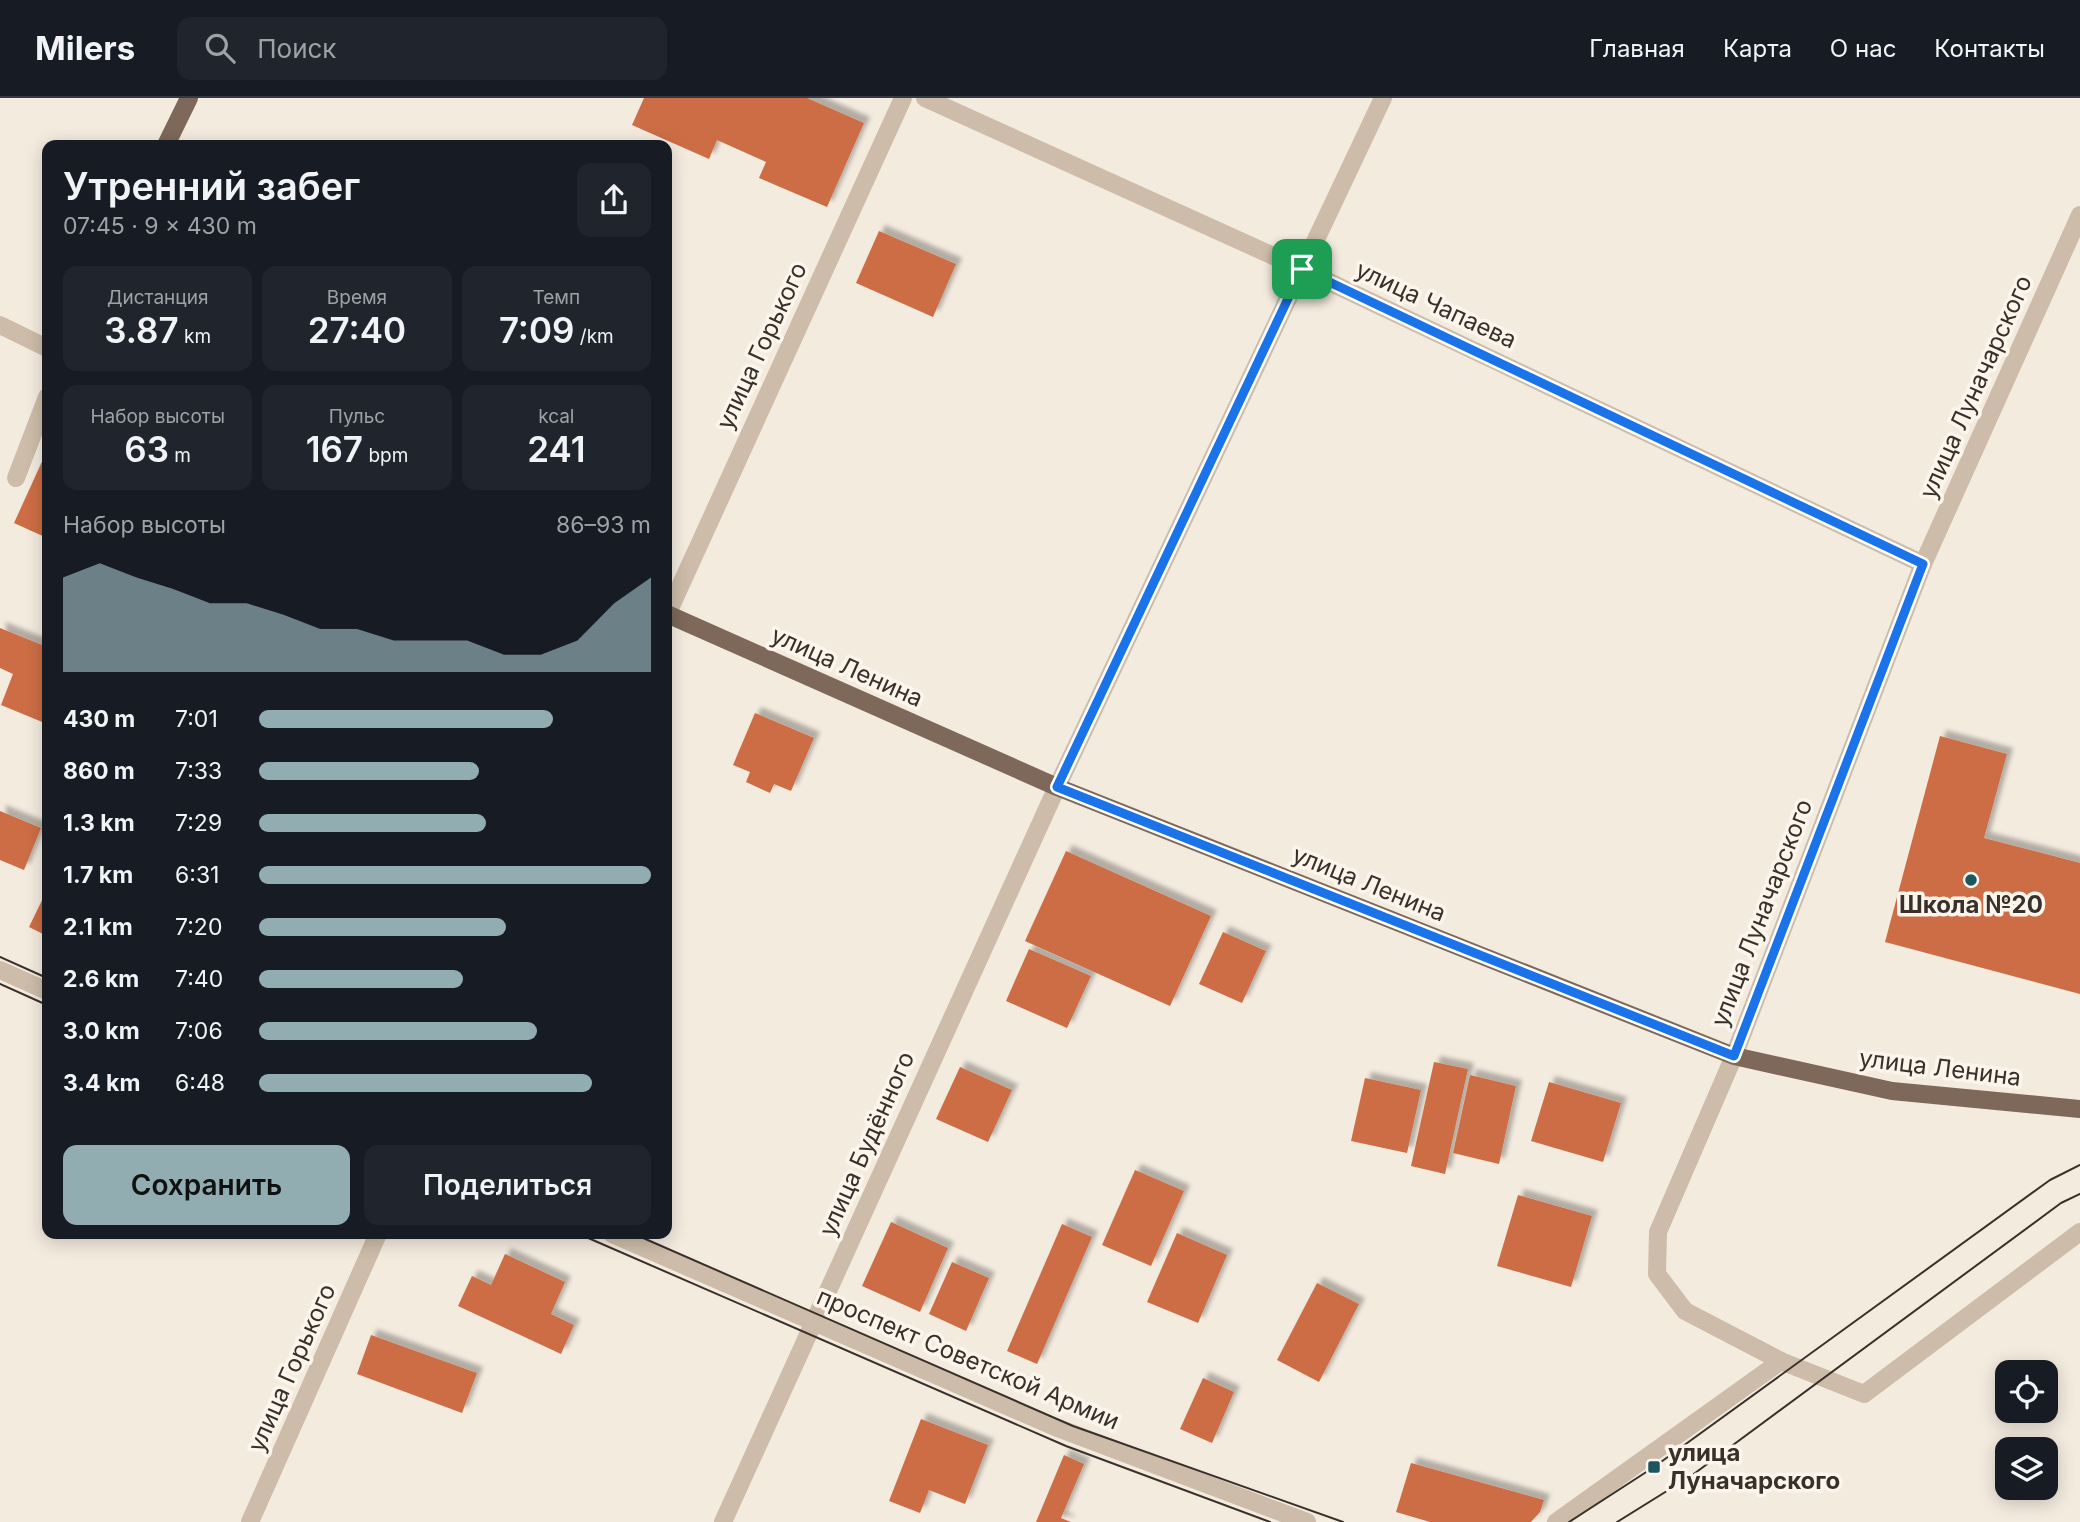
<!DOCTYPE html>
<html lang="ru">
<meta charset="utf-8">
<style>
:root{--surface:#171b24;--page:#20242c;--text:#f1f3f6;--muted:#9ea1a6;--line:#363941;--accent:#91adb2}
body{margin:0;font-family:Inter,sans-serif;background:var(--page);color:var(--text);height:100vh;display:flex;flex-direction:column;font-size:26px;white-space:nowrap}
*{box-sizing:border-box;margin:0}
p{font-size:23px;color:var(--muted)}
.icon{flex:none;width:38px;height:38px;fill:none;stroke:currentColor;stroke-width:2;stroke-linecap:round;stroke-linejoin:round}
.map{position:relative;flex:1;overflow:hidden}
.drawer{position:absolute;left:42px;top:42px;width:630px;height:1099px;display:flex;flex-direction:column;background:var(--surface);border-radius:14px;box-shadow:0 4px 18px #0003}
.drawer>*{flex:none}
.buttons{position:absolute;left:1995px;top:1262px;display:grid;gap:14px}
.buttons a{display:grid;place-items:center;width:63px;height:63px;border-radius:14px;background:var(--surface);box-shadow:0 4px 18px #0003;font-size:35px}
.pin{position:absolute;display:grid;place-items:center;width:60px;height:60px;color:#fff;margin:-30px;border-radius:14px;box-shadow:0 4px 10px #0006}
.round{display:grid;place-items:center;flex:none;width:74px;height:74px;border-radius:14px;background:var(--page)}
.headline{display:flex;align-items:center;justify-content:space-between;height:119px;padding:0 21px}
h1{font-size:38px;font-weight:600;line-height:52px}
.metrics{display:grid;grid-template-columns:repeat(3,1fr);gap:10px;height:119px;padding:7px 21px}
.metrics div{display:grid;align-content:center;border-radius:14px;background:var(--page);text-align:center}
.metrics b{font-size:35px;font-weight:600}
.metrics small{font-size:19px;font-weight:400}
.metrics p{font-size:19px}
.chart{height:196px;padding:14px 21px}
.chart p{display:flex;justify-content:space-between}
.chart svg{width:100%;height:126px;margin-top:7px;fill:var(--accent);opacity:.7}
.primary-button{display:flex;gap:14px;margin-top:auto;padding:14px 21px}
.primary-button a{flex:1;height:80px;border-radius:14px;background:var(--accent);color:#111;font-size:28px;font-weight:600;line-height:80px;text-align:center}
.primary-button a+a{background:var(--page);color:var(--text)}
ul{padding:0 21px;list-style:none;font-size:23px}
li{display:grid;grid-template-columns:112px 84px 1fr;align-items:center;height:52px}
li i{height:18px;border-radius:9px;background:var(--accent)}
header{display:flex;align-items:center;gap:42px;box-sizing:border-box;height:98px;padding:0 35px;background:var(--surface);border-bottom:2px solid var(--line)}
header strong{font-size:33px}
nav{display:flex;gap:38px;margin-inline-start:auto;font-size:24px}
.search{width:490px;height:63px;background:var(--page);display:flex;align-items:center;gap:18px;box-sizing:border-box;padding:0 24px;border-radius:14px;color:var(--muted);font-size:26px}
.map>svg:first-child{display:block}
.building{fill:#cc6d45;filter:url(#shadow)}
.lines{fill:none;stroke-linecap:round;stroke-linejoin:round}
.minor{stroke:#cdbca9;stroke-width:18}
.major{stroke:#7d685a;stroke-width:18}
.tram{stroke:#3a302a;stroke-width:2}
.route-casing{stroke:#fff;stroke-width:14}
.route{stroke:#1a73e8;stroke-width:9}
.poi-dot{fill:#1c575f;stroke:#fbf5ec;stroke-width:2.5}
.labels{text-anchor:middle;stroke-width:7;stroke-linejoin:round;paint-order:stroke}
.street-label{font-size:24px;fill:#3a302a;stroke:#fbf5ec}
.poi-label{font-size:24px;font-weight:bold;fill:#3a302a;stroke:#fbf5ec}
</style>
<header>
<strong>Milers</strong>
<div class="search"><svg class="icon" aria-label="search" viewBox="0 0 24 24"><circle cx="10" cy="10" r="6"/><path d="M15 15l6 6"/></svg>Поиск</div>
<nav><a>Главная</a><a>Карта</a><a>О нас</a><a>Контакты</a></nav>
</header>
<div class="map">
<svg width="2080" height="1424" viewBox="0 0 2080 1424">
<defs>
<filter id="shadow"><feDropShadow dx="6" dy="-6" stdDeviation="2" flood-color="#0004"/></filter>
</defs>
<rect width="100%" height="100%" fill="#f4ebdf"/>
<!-- building -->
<g class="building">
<path d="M644,0H807L864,25L827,109L759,80L766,64L717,42L709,61L632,27Z"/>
<path d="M879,133L956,166L933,219L856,185Z"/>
<path d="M45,357L47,358V440L14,425Z"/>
<path d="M0,530L47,549V626L1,607L13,576L0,570Z"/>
<path d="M755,615L814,640L791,693L774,686L770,695L746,684L750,674L733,667Z"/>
<path d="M1940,638L2007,656L1984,740L2080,765V896L1885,844Z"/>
<path d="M0,713L41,730L24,772L0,762Z"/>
<path d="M1066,753L1211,818L1170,908L1025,843Z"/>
<path d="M47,792V838L29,829Z"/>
<path d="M1223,834L1266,853L1242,905L1199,886Z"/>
<path d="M1029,851L1091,878L1067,930L1006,903Z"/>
<path d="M1434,964L1468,971L1445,1076L1411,1068Z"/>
<path d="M960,969L1012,992L988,1044L936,1021Z"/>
<path d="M1470,977L1516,988L1499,1066L1453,1055Z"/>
<path d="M1365,980L1421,992L1407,1055L1351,1043Z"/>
<path d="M1549,984L1621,1005L1603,1064L1531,1043Z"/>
<path d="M1135,1072L1184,1093L1151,1168L1102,1147Z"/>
<path d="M1518,1097L1592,1118L1571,1189L1497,1168Z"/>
<path d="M891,1124L948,1150L920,1214L862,1188Z"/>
<path d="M1062,1126L1092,1139L1037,1266L1007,1253Z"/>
<path d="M1177,1135L1227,1157L1198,1225L1147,1204Z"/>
<path d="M505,1156L565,1184L551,1216L574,1227L561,1256L458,1208L472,1178L491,1187Z"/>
<path d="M952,1164L989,1180L966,1233L929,1216Z"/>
<path d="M1317,1185L1359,1206L1319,1284L1277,1262Z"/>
<path d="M371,1237L477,1275L462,1315L357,1276Z"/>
<path d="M1203,1280L1234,1294L1212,1345L1180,1331Z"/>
<path d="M921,1321L988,1347L965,1406L929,1392L920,1415L889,1403Z"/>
<path d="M1064,1357L1084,1366L1061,1420L1071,1424H1036Z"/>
<path d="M1411,1365L1544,1402L1540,1414L1531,1424H1430L1396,1414Z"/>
</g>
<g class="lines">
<!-- minor -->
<g class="minor">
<path d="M925,0L1302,171L1923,466"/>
<path d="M0,227L47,250"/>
<path d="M16,380L47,299"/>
<path d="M667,517L903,0"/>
<path d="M0,872L47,893"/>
<path d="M612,1136L1055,1329L1307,1424"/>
<path d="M1781,1263L1864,1296L2080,1134"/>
<path d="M250,1424L378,1136"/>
<path d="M723,1424L1057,689L1383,0"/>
<path d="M1556,1424L1781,1263L1685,1213L1657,1176L1658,1134L1734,958L1923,466L2080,117"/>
</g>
<!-- major -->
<g class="major">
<path d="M166,47L189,0"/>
<path d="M667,516L1057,689L1734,958L1892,993L2080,1011"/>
</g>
<!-- tram -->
<g class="tram">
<path d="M0,859L47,880"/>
<path d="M0,886L47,907"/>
<path d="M579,1136L1066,1348L1270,1424"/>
<path d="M634,1136L1073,1328L1343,1424"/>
<path d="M1569,1424L1654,1369L2050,1082L2080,1067"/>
<path d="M1617,1424L1691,1378L2061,1105L2080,1096"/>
</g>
</g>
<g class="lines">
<defs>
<path id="route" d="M1302,171L1923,466L1734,958L1057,689Z"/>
</defs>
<!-- route casing -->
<use href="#route" class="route-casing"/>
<!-- route -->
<use href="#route" class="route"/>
</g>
<!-- markers -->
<g class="poi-dot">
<circle cx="1971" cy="782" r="7"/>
<rect x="1647" y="1362" width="14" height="14" rx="3.5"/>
</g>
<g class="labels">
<!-- street labels -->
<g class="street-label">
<text transform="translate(1436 207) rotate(25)" y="8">улица Чапаева</text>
<text transform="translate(762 248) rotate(-65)" y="8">улица Горького</text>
<text transform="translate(1976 289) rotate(-66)" y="8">улица Луначарского</text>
<text transform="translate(847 569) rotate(24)" y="8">улица Ленина</text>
<text transform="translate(1369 786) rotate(22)" y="8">улица Ленина</text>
<text transform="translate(1762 815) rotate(-69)" y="8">улица Луначарского</text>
<text transform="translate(1940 970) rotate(7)" y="8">улица Ленина</text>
<text transform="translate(867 1046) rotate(-66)" y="8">улица Будённого</text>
<text transform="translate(968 1261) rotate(23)" y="8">проспект Советской Армии</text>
<text transform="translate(292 1270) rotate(-66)" y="8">улица Горького</text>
</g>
<!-- poi labels -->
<g class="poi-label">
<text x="1971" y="815">Школа №20</text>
<text x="1668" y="1363" text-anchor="start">улица<tspan x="1668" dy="28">Луначарского</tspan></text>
</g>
</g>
</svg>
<div class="buttons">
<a><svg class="icon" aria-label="locate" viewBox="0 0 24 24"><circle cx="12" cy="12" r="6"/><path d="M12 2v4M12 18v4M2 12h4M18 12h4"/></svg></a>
<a><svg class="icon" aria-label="layers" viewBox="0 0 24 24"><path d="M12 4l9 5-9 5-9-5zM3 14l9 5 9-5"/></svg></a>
</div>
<div class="pin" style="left:1302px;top:171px;background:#1e9e55"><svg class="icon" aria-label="arrive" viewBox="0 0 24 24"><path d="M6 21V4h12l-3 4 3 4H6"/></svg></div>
<section class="drawer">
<div class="headline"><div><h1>Утренний забег</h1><p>07:45 · 9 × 430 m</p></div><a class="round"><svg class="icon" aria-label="share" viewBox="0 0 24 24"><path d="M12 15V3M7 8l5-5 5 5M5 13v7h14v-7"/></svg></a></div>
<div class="metrics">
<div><p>Дистанция</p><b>3.87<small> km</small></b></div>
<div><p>Время</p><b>27:40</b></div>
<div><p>Темп</p><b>7:09<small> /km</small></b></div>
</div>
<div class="metrics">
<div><p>Набор высоты</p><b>63<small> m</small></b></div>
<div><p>Пульс</p><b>167<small> bpm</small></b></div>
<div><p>kcal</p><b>241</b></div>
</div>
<div class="chart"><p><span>Набор высоты</span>86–93 m</p>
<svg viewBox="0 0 160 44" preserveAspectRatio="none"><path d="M0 44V11L10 6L20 11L30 15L40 20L50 20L60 24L70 29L80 29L90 33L100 33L110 33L120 38L130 38L140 33L150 20L160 11V44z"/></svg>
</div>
<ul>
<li><b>430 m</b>7:01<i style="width:75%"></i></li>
<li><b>860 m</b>7:33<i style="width:56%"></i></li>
<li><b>1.3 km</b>7:29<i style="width:58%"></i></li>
<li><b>1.7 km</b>6:31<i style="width:100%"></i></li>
<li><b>2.1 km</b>7:20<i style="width:63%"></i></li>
<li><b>2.6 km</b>7:40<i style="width:52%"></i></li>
<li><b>3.0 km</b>7:06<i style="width:71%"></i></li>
<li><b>3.4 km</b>6:48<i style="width:85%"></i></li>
</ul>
<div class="primary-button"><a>Сохранить</a><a>Поделиться</a></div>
</section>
</div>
